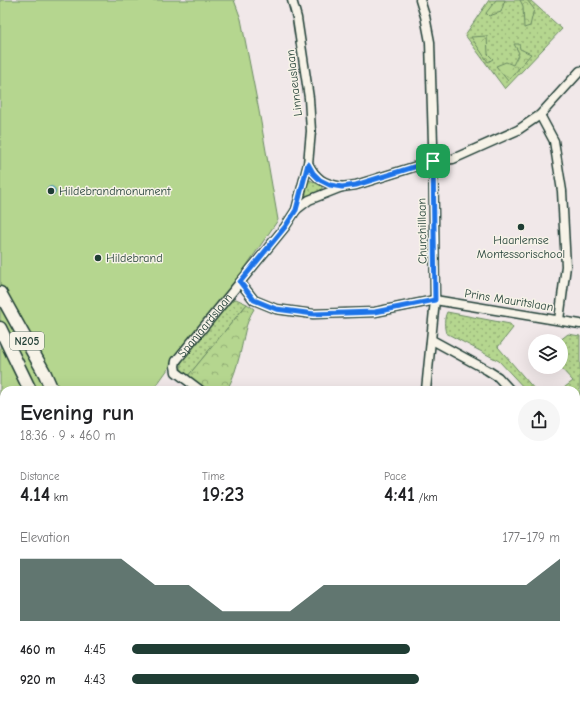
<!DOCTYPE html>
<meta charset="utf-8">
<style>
:root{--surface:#fff;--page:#f6f6f6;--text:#202124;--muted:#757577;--accent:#1f3d34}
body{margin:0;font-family:"Comic Neue",sans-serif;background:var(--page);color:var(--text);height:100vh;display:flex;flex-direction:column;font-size:15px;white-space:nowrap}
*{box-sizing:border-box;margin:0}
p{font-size:13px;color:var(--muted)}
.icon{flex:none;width:22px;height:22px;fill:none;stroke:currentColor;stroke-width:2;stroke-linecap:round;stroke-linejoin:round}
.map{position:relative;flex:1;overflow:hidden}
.drawer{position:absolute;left:0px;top:386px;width:580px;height:316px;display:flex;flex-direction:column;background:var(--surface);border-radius:12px 12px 0 0;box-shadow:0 4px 16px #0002}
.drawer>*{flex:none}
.controls{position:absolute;left:528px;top:334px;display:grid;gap:8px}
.controls a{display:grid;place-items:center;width:40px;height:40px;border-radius:50%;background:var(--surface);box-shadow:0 4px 16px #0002;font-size:20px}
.pin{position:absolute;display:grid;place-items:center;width:34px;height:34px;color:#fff;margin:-17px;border-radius:8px;box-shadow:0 2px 6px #0006}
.round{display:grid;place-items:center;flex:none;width:42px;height:42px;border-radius:21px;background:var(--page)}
.summary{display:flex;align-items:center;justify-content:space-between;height:68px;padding:0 20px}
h1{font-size:22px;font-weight:600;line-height:30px}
.figures{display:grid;grid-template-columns:repeat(3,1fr);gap:6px;height:68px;padding:4px 20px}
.figures div{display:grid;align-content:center}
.figures b{font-size:20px;font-weight:600}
.figures small{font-size:11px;font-weight:400}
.figures p{font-size:11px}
.chart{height:112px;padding:8px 20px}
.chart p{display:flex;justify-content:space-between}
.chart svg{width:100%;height:72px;margin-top:4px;fill:var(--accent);opacity:.7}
ul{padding:0 20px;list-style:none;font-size:13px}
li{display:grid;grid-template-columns:64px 48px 1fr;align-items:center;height:30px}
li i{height:10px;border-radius:5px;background:var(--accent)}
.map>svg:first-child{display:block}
.grass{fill:url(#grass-dots);stroke:#6a8a62}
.forest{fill:url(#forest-crowns);stroke:#6a8a62}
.park{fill:#b5d68f;stroke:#6a8a62}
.water{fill:#83cee3;stroke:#5b949d}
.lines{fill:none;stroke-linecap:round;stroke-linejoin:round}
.minor-casing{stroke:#1f3d34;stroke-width:11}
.primary-casing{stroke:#1f3d34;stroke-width:15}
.minor{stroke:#f7f3e8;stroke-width:8}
.primary{stroke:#f7f3e8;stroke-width:12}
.route-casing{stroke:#fff;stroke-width:8}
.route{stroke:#1a73e8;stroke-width:5}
.poi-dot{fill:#1f3d34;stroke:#f7f3e8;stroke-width:1.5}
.labels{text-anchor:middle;stroke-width:3;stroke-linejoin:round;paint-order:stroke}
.shield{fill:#f7f3e8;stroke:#60746a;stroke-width:1}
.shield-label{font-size:11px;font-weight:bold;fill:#1f3d34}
.street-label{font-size:12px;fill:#1f3d34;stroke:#f7f3e8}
.poi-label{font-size:12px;fill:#1f3d34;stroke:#f7f3e8;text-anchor:start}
</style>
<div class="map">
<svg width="580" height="702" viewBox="0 0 580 702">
<defs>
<pattern id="grass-dots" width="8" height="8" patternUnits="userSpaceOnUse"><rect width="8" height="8" fill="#b5d68f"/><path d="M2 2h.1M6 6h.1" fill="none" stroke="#93af76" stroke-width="1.8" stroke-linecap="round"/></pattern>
<pattern id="forest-crowns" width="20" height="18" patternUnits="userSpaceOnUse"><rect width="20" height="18" fill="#b5d68f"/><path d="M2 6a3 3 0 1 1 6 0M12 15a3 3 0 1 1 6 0" fill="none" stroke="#93af76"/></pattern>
</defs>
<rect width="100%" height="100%" fill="#f1e8e9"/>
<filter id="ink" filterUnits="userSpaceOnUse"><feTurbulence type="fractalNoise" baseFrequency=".025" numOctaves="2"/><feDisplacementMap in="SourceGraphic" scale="8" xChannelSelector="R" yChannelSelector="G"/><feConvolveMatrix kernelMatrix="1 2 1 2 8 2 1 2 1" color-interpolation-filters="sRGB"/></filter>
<g filter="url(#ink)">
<!-- grass -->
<g class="grass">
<path d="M489,0H530L562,29L505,89L465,35Z"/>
<path d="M310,180L322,186V189L307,198L305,197L304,195L307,182Z"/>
<path d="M236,299L247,304L188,376C179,368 179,366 185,356L229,302L232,300Z"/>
<path d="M447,312L510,324L513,328L498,347L535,390H526L499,361L446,333C444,327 444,318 447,312Z"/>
<path d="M568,334L580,336V443L576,446V390H561L573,381L560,367L561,341H559Z"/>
</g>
<!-- forest -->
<g class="forest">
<path d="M496,0H505L501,12L489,16L486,13Z"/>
<path d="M520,0H527L534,9L530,26L524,28L523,6Z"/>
<path d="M487,36L488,54L493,59L488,62L471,37Z"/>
<path d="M514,44H519L520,49L531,54L508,81L496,66L506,62L513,65L519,53Z"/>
<path d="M247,304L254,309C245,323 244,338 240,354C237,366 233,379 227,390H209L193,380L188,376Z"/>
</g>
<!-- park -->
<g class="park">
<path d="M0,0H234L241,19L259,111L278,220L238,278L194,333L153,390H4V666L0,670Z"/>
<path d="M4,671V698H154L156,702H0V675Z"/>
</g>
<!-- water -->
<g class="water">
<circle cx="51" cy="191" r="4.5"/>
<path d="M580,587V619L576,621V589Z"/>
<path d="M433,698H457L452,700L450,702H434Z"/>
</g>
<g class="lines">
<defs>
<g id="minor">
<path d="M420,0L425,16L430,42L433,144L435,300L426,390"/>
<path d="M540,115L554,141L562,191L566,266L559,320"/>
<path d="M308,164C317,180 323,183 342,187"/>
<path d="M296,210L309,200L342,187L356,185L433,161L453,159L518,130L540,115L580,71"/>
<path d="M240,282L254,300L276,309L313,314L375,312L435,300L580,324"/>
<path d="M432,340L487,370L498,377L510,390"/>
<path id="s1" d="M200,390L176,372L175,366L176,361L285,227L296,210L308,164L311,131L309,98L297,18L292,0"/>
<path d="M576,460L580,456"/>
<path d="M576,469L580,474"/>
<path d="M576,571L580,570"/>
<path d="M334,702L336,698"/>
<path d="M568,702L580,698"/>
</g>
<g id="primary">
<path d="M0,293L45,374L52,390"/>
<path d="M0,328L30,390"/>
<path d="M0,580L4,575"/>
<path d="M0,599L4,594"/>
<path d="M174,698L176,702"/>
<path d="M187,698L189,702"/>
</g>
</defs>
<!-- minor casing -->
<use href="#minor" class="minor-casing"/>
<!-- primary casing -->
<use href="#primary" class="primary-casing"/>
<!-- minor -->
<use href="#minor" class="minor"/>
<!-- primary -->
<use href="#primary" class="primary"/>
</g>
</g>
<g class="lines" filter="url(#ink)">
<defs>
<path id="route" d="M433,161L435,300L375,312L314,314L276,309L254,300L240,282L285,227L296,210L308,164L313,173L320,180L330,185L342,187L356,185Z"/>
</defs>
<!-- route casing -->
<use href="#route" class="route-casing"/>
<!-- route -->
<use href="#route" class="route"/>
</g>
<!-- markers -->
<g class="poi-dot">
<circle cx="51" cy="191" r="4"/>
<circle cx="521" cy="227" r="4"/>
<circle cx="98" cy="258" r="4"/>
</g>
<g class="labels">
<!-- shield labels -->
<rect class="shield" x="10" y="332" width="34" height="18" rx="3"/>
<g class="shield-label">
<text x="27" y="345">N205</text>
</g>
<!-- street labels -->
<g class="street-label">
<text transform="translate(294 83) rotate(-97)" y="4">Linnaeuslaan</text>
<text transform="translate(422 231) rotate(-91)" y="4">Churchilllaan</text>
<text transform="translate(509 300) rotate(9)" y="4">Prins Mauritslaan</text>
<text dy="4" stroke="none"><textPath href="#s1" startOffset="87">Spanjaardslaan</textPath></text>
</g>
<!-- poi labels -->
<g class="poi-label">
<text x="59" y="195">Hildebrandmonument</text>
<text x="521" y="244" text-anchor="middle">Haarlemse<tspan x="521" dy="14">Montessorischool</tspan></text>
<text x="106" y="262">Hildebrand</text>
</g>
</g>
</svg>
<div class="controls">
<a><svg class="icon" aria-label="layers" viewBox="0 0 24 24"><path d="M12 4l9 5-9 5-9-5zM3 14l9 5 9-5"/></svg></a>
</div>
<div class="pin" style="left:433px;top:161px;background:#1e9e55"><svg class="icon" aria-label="arrive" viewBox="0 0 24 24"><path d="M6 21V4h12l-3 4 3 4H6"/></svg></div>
<section class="drawer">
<div class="summary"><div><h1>Evening run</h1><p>18:36 · 9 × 460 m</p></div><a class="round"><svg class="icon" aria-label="share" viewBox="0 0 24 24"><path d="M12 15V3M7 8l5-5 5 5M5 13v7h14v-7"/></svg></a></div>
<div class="figures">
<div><p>Distance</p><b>4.14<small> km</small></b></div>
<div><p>Time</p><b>19:23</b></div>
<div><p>Pace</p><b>4:41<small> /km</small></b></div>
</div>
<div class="chart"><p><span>Elevation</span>177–179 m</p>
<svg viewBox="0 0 160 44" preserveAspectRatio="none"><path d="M0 44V6L10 6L20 6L30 6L40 22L50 22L60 38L70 38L80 38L90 22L100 22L110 22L120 22L130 22L140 22L150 22L160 6V44z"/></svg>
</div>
<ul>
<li><b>460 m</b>4:45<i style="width:65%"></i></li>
<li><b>920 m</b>4:43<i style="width:67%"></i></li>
</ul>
</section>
</div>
